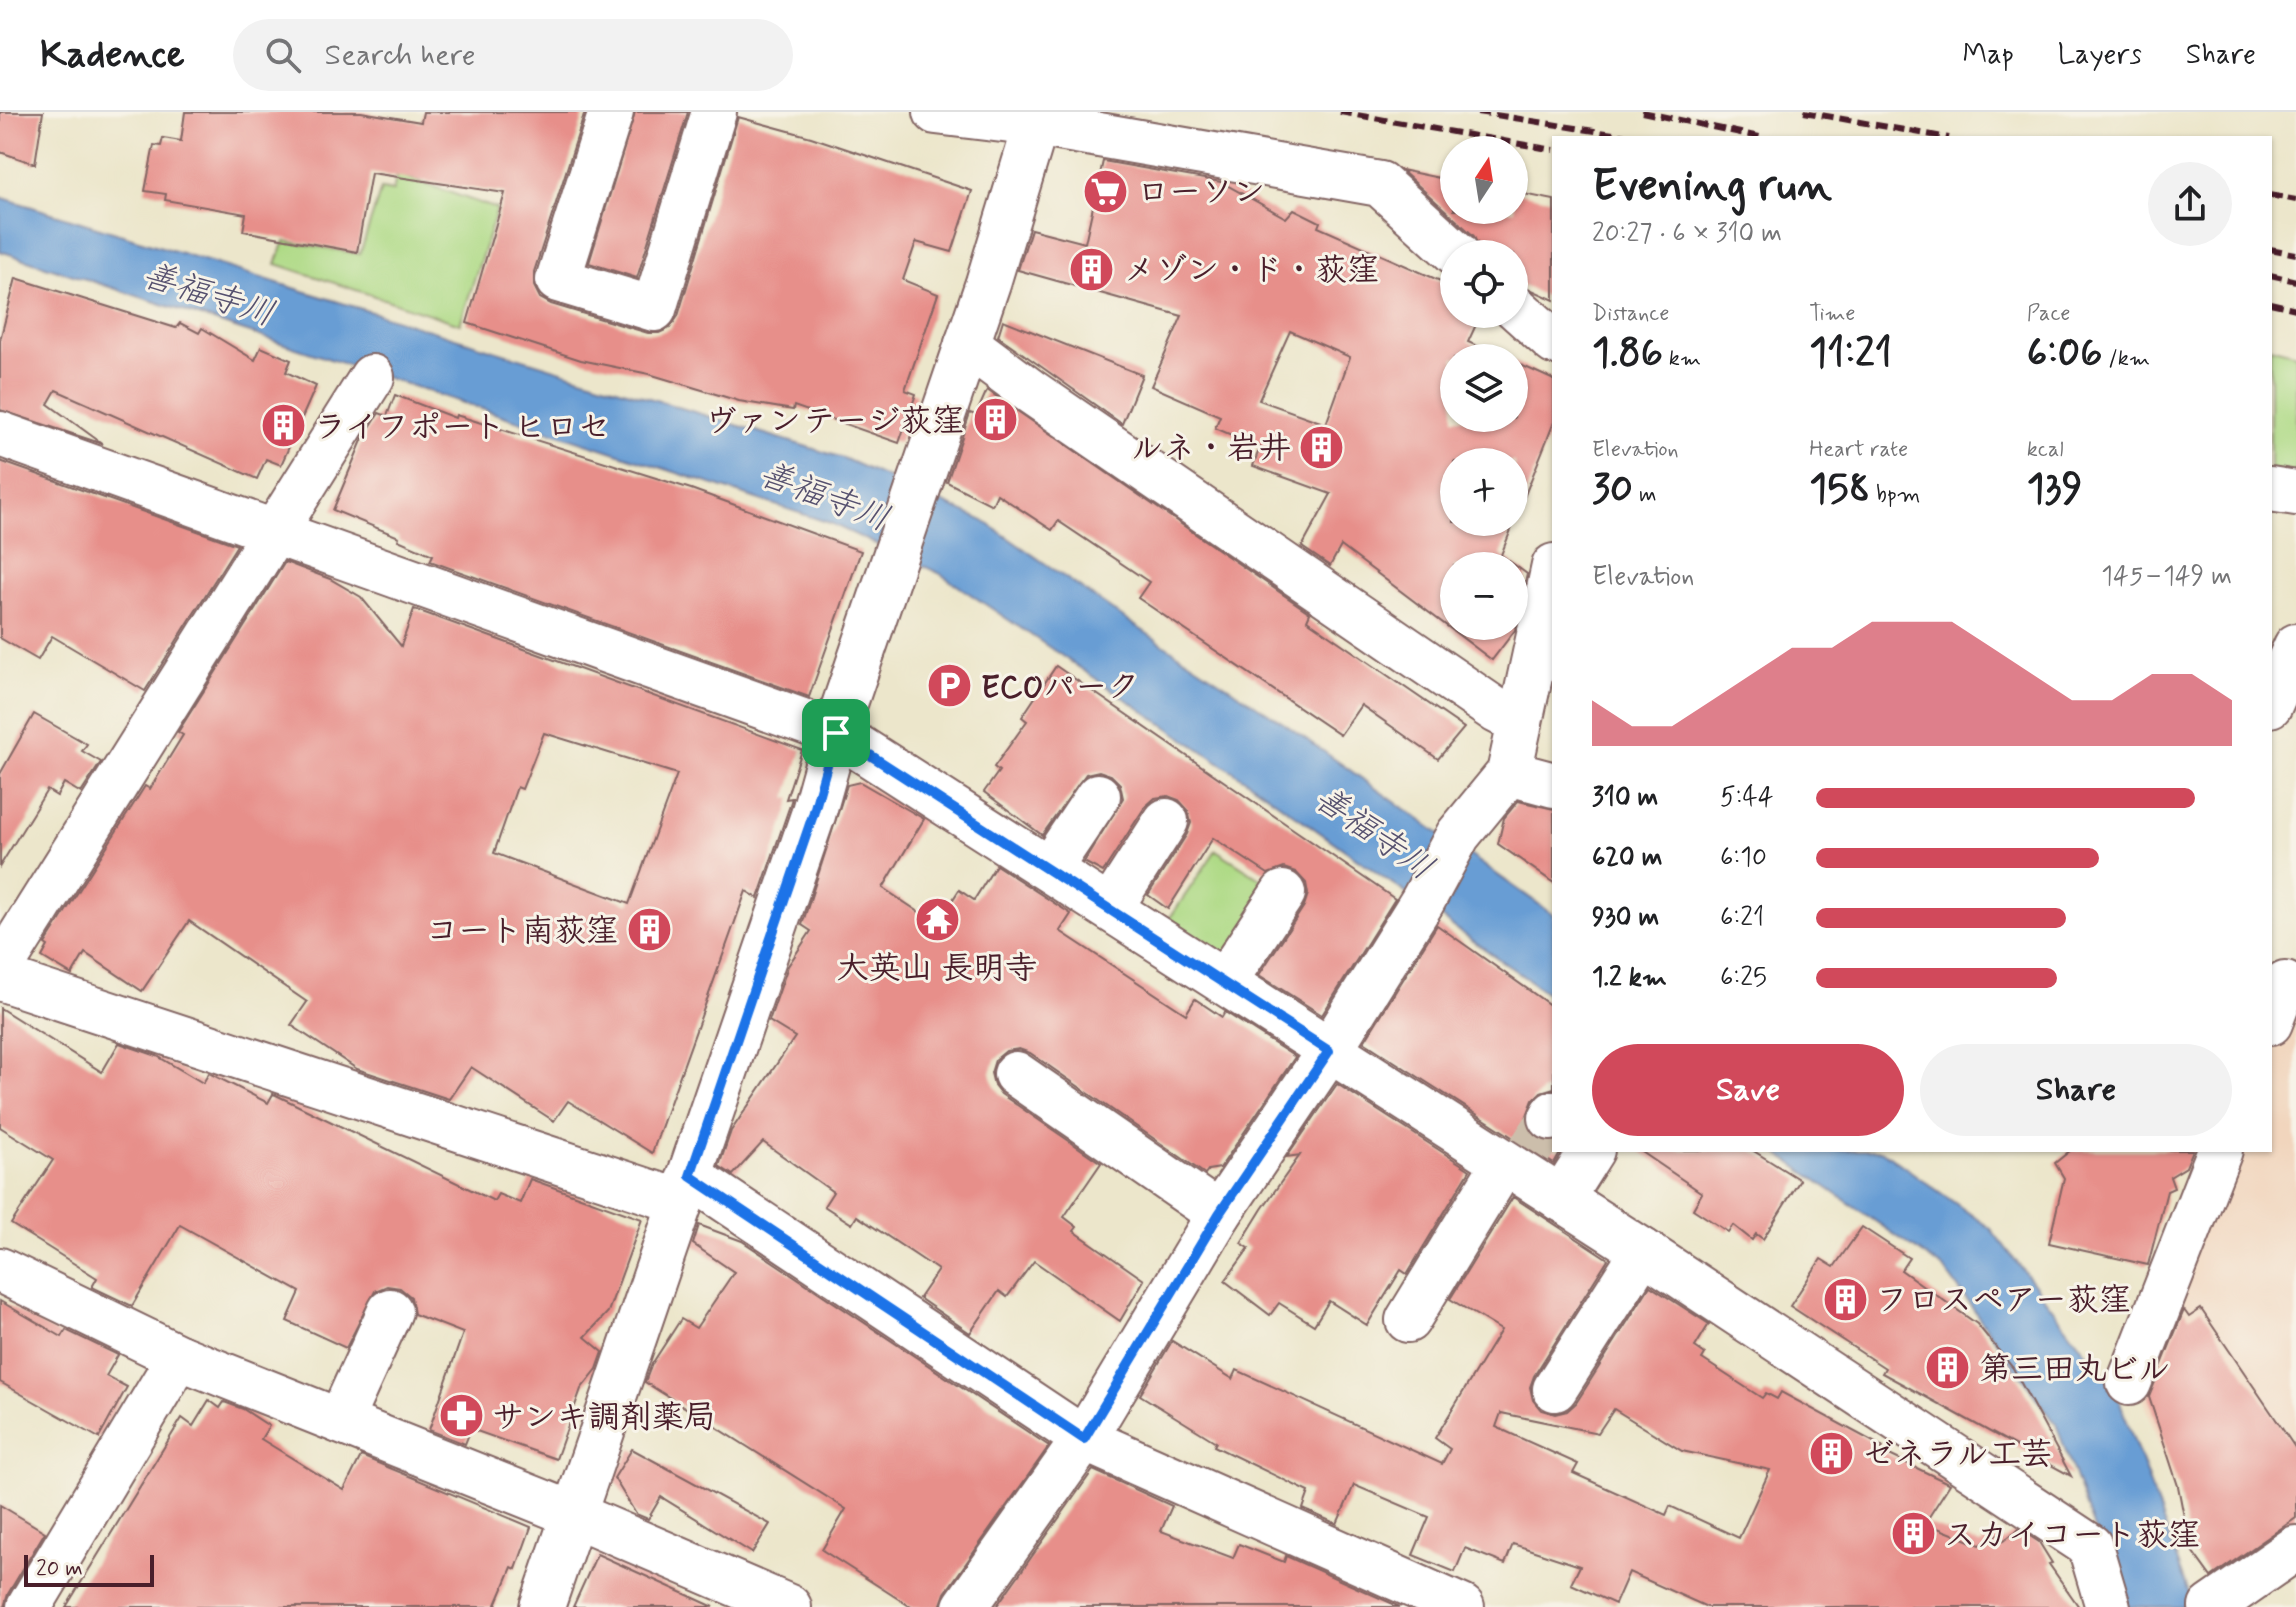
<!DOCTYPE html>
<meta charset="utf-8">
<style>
:root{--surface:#fff;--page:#f2f2f2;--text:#202124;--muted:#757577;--line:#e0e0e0;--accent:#d1495b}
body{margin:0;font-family:Mynerve,"Klee One",sans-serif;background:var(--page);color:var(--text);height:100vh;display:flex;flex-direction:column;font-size:30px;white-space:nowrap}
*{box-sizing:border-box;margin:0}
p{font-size:26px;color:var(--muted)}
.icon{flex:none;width:44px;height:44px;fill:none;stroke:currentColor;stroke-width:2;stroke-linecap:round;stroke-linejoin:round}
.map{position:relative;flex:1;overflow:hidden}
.side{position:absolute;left:1552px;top:24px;width:720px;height:1016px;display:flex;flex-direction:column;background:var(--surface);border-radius:0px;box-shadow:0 2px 6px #0004}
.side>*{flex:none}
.needle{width:52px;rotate:12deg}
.fabs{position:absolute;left:1440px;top:24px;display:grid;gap:16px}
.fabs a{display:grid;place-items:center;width:88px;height:88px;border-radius:50%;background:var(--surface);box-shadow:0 2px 6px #0004;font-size:40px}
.scale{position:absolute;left:24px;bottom:20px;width:130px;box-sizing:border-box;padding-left:8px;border:4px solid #4a1f2b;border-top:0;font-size:22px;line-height:28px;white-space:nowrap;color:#4a1f2b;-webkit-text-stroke:6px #f7f3e8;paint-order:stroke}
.pin{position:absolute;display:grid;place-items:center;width:68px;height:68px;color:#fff;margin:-34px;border-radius:16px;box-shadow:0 4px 12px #0006}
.round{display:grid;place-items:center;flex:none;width:84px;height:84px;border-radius:42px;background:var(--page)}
.head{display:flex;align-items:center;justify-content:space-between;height:136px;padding:0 40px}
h1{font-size:44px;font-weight:700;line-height:60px}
.metrics{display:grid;grid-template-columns:repeat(3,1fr);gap:12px;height:136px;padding:8px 40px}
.metrics div{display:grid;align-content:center}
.metrics b{font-size:40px;font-weight:700}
.metrics small{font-size:22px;font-weight:400}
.metrics p{font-size:22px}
.chart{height:224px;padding:16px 40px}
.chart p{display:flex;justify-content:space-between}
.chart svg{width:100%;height:144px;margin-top:8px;fill:var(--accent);opacity:.7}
.cta{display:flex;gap:16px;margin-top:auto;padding:16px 40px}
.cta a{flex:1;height:92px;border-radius:48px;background:var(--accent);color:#fff;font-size:32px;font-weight:700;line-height:92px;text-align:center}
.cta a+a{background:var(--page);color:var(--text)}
ul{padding:0 40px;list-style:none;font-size:26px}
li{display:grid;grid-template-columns:128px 96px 1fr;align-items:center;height:60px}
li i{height:20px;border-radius:10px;background:var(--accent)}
header{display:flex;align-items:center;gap:48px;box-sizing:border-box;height:112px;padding:0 40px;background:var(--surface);border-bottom:2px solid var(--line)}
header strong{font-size:38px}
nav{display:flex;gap:44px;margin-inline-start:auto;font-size:28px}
.search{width:560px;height:72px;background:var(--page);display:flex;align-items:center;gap:20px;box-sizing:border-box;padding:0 28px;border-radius:44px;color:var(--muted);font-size:30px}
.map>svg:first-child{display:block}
.built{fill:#f1d5bd}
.green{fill:#afda86;stroke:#7c7c58;stroke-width:2}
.water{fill:#679dd4;stroke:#585e80;stroke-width:2}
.building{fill:#e78f8a;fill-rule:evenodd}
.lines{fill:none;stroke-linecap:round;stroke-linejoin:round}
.minor-tunnel{stroke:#ccbeab;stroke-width:44;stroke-dasharray:44 22;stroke-linecap:butt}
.minor-casing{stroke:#836563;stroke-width:48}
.minor{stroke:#fff;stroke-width:44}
.rail{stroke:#4a1f2b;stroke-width:6;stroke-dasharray:12 6;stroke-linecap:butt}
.route-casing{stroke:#fff;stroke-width:16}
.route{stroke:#1a73e8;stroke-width:10}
.labels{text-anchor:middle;stroke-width:6;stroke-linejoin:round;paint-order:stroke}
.poi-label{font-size:32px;font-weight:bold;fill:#4a1f2b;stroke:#f7f3e8;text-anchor:start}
.water-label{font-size:34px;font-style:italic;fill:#56516f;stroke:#f7f3e8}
</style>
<header>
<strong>Kadence</strong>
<div class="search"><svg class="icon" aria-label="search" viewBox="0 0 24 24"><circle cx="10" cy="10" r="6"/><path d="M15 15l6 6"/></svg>Search here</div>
<nav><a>Map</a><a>Layers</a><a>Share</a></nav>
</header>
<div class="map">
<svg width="2296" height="1495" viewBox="0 0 2296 1495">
<rect width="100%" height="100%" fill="#f7f3e8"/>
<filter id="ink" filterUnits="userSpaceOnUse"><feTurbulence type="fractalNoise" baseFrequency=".0125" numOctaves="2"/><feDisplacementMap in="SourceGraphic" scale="16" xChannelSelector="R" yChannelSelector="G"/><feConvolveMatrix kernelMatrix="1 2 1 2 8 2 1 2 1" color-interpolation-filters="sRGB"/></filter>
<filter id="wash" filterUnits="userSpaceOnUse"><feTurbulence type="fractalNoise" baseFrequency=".006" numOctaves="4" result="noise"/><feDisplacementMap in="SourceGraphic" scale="32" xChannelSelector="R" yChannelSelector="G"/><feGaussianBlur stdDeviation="1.8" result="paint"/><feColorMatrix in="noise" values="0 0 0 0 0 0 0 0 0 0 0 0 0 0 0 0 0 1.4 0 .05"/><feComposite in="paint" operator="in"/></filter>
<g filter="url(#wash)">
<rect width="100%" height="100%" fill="#ece6cb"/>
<!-- built -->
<path class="built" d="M2296,889V1331L2274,1302L2174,1373L2139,1274L2228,1038H2270V927Z"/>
<!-- green -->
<g class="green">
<path d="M397,62L497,97L460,212L276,152L285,129L360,142L381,77L393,79Z"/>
<path d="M2270,235L2296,242V361L2270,358Z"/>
<path d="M1216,738L1277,777L1231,851L1167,810Z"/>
</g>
<!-- water -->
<g class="water">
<path d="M0,85L843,346L984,409L1122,505L1285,612L1554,803V886L1246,668L939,461L830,411L0,139Z"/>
<path d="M1773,1038H1881L1991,1117L2116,1279L2194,1495H2122L2056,1312L1944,1157Z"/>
</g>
<g id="blocks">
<!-- building -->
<g class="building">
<path d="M0,0H43L35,52L0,40Z"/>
<path d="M185,0H361L421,10L423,0H585L534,160V174L540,186L551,192L648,221H659L670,216L678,204L738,5L811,25L972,79L952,140L916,130L903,168L938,182L905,278L916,282L899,331L794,294L793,298L739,289L649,262L581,248L467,211L505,81L371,61L357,140L243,119L246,102L165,88L166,82L145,79L154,33L161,34L163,26L181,29Z"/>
<path d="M635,0H688L637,166L589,151Z"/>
<path d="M1103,49L1221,70L1286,106L1294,97L1320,110L1318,115L1454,175V202H1481L1468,230L1505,246H1454V306H1514V250L1554,268V310L1501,443L1527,462L1515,518L1492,548L1341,434L1330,454L1302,435L1331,382L1253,354L1260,335L1215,316L1220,304L1151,274L1182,204L1018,158L1031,117L1085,131ZM1290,219L1350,245L1326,312L1259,288ZM1454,350H1514V410H1454ZM1454,454H1514V514H1454Z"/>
<path d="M1401,58L1454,69V98H1514V80L1554,88V188L1514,170V142H1481L1474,124Z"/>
<path d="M16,166L176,216L180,211L199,221L202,216L255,248L261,235L291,248L286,260L316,274L281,353L266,347L257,367L56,278L48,292L103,332L0,298V228Z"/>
<path d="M1003,208L1142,263L1122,312L998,224Z"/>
<path d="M987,278L1310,501L1307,508L1464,616L1438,647L1361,593L1340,623L1138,486L1149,470L1058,409L1052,418L997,382L992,393L947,370L970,301L976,303Z"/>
<path d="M395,283L455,306L456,303L691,377L861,439L809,585L430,449L433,443L398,428L399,425L333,398L363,326L379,301L387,304Z"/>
<path d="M0,349L237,433L145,579L52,524L38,548L0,526Z"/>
<path d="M285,450L330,467L361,485L401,534L414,497L802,638L786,687L792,686L789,696L758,786L746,779L652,1041L568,989L554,1009L471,955L449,987L357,957L291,913L307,890L189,809L142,879L85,841L72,863L42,845L48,834L45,832L145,674L150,677L183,623L178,620ZM544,621L677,662L629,792L494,741L517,675L522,677Z"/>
<path d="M1056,554L1395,787L1322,903L1259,863L1304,794L1308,782L1306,771L1296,760L1284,756L1268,762L1213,726L1168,797L1148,783L1187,722L1191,711L1188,698L1179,688L1168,684L1155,686L1145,695L1103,760L1084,750L1123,686L1120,672L1111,663L1099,659L1086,662L1042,723L984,680L999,659L994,655L1027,609L1022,605Z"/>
<path d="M34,602L87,632L82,639L101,650L81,681L64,671L57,684L47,678L0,754V662Z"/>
<path d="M860,670L924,707L883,776L937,812L959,778L974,788L996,753L1071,802L1060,819L1186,902L1195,887L1222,905L1225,900L1295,945L1220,1056L1208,1058L1205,1062L1030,941L1019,937L1006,939L995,948L991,961L994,973L1001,982L1101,1051L1064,1105L1077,1115L1074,1119L1144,1168L1120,1209L1034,1149L1007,1185L999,1179L970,1221L919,1186L938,1158L857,1104L852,1112L824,1094L833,1080L763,1030L733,1063L719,1054L731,1019L795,925L769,909L788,854L811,819L802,813L847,673Z"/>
<path d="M1518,689L1554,697V771L1498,732L1504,706Z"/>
<path d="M1437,813L1554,896V976L1541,980L1533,988L1526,1006L1530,1019L1538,1027L1554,1030V1038H1562L1554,1052L1364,930Z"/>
<path d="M0,896L102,960L119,931L157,944L203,971L209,961L268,991L273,982L276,983L494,1089L498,1082L520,1091L530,1067L642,1107L608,1200L585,1225L603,1240L597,1257L581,1277L556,1347L471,1317L465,1332L429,1318L463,1221L414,1202L411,1185L400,1176L387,1174L375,1179L346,1236L287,1209L300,1180L180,1113L132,1194L92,1175L97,1166L11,1112L53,1048L0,1015Z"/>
<path d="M1337,972L1470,1058L1407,1162L1401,1158L1367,1213L1329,1189L1314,1213L1279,1191L1270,1203L1225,1169L1249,1136L1241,1131L1262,1097L1300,1043L1287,1045Z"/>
<path d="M1639,1038H1752L1800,1068L1763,1127L1756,1122L1752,1128L1733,1113L1728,1120L1693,1097L1702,1081Z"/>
<path d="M2071,1038H2193L2186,1055L2170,1065L2174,1076L2167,1079L2148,1153L2049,1131L2064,1066L2055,1051Z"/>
<path d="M1513,1085L1608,1147L1534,1264L1530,1275L1533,1288L1541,1298L1555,1302L1567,1299L1576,1291L1650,1174L1709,1212L1695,1235L1705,1242L1702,1247L1762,1286L1766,1281L1777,1287L1781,1280L1883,1335L1881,1339L1950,1372L1925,1411L1980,1433L1998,1422L2003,1429L2019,1417L2039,1430L2052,1451L2049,1452L2079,1495H1707L1629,1460L1615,1492L1571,1472L1580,1454L1513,1432L1505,1452L1465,1436L1455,1460L1413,1443L1429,1405L1354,1373L1337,1412L1303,1397L1309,1380L1214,1334L1216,1330L1140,1283L1172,1229L1233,1267L1237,1258L1442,1352L1450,1337L1435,1326L1501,1218L1450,1187ZM1614,1297L1682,1339L1770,1358L1739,1426L1670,1394L1666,1403L1573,1361L1578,1352L1496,1315L1501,1301L1598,1321Z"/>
<path d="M699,1113L742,1129L1049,1334L945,1481L940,1495H911L822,1438L846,1397L645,1270L652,1252L681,1207L696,1216L734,1160L693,1132Z"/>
<path d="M1862,1115L1909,1146L1901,1158L1977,1212L2013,1256L2071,1364L1882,1261L1885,1256L1790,1194L1821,1147L1834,1155Z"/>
<path d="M0,1189L62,1225L66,1218L118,1243L106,1264L127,1275L99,1326L0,1270Z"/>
<path d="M2201,1197L2296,1337V1406L2211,1465L2190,1436L2178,1374L2149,1285L2184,1198L2189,1205Z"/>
<path d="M209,1288L220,1296L224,1290L243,1297L269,1314L261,1327L344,1378L361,1344L531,1415L516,1457L512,1455L495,1495H66L182,1306L193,1314Z"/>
<path d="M632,1337L770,1412L752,1441L661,1385L648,1407L636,1402L614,1366Z"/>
<path d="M1093,1358L1172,1394L1161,1419L1233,1446L1239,1432L1284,1450L1286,1444L1400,1495H996Z"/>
<path d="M0,1393L45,1420L8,1482L4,1495H0Z"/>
<path d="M597,1442L714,1495H573Z"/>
</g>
</g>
</g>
<g filter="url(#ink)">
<use href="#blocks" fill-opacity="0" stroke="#836563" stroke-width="2"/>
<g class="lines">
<!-- minor-tunnel -->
<path class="minor-tunnel" d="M1530,1038L1551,1006"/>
<defs>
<g id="minor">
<path d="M611,0L558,168L654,197L714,0"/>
<path d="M936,0L1036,12L1380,72L1457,142"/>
<path d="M1514,194L1554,230"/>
<path d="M967,232L1030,279L1497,599L1520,611"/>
<path d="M0,322L836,621L1643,1139L2090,1434L2108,1495"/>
<path d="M2270,377L2296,381"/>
<path d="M2270,593L2296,534"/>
<path d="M1509,661L1554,673"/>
<path d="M1049,757L1098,684"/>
<path d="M1110,796L1166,709"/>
<path d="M0,857L372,265"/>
<path d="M0,866L681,1090"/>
<path d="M1225,869L1283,781"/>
<path d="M2270,911L2285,872"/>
<path d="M1016,962L1219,1102"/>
<path d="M1551,1006L1554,1001"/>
<path d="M690,1064L1084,1327L1462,1495"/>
<path d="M1561,1087L1592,1038"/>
<path d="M0,1158L179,1245L575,1403L789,1495"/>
<path d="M1408,1208L1504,1051"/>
<path d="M2129,1271L2220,1038"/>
<path d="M1555,1277L1643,1139"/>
<path d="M340,1309L390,1199"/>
<path d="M29,1495L179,1245"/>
<path d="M542,1495L813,703L841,603L988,171L1040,0"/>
<path d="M965,1495L1084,1327L1219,1102L1329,939L1422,790L1458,723L1509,661L1554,454"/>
<path d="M2211,1495L2296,1436"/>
</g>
</defs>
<!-- minor casing -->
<use href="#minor" class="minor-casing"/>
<!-- minor -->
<use href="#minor" class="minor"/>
<!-- rail -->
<g class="rail">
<path d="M1340,0L1554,38"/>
<path d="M1477,0L1638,26"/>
<path d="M1642,0L1764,26"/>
<path d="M1804,0L1949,26"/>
<path d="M2270,83L2296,88"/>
<path d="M2270,137L2296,142"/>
<path d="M2270,163L2296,169"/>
<path d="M2270,191L2296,197"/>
</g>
</g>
</g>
<g class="lines" filter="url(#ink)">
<defs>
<path id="route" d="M836,621L1329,939L1219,1102L1084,1327L690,1064L813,703Z"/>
</defs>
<!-- route casing -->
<use href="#route" class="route-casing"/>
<!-- route -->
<use href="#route" class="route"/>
</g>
<!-- icons -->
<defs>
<symbol id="supermarket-disc" viewBox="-11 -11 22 22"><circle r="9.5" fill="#d1495b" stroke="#f7f3e8"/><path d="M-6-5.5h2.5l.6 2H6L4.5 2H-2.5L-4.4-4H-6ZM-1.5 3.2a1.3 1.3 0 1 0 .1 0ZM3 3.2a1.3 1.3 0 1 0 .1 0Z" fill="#fff"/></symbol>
<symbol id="building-disc" viewBox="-11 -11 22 22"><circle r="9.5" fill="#d1495b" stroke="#f7f3e8"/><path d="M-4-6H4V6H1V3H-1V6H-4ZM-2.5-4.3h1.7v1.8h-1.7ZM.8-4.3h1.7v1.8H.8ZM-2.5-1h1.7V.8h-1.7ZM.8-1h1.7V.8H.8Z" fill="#fff"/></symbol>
<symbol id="parking-disc" viewBox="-11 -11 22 22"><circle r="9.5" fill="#d1495b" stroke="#f7f3e8"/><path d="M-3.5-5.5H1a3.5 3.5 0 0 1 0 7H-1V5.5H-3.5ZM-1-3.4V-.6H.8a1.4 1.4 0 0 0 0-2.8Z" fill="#fff"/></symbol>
<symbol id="temple-disc" viewBox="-11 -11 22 22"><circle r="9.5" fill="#d1495b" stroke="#f7f3e8"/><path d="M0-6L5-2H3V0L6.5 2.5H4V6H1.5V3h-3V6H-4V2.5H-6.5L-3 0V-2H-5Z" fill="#fff"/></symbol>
<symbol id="pharmacy-disc" viewBox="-11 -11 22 22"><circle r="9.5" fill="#d1495b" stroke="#f7f3e8"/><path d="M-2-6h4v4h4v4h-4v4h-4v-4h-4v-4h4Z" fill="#fff"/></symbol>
</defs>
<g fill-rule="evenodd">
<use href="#supermarket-disc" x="1080" y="54" width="51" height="51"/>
<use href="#building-disc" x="1066" y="132" width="51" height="51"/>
<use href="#building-disc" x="970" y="282" width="51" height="51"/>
<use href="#building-disc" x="258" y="288" width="51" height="51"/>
<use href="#building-disc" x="1296" y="310" width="51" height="51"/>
<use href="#parking-disc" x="924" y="548" width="51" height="51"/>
<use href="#temple-disc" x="912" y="782" width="51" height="51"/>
<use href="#building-disc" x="624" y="792" width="51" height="51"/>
<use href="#building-disc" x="1820" y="1162" width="51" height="51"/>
<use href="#building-disc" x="1922" y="1230" width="51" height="51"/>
<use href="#pharmacy-disc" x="436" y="1278" width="51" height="51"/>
<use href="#building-disc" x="1806" y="1316" width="51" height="51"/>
<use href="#building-disc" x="1888" y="1396" width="51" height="51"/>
</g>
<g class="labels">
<!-- poi labels -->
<g class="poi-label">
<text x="1137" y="90">ローソン</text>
<text x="1123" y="168">メゾン・ド・荻窪</text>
<text x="964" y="319" text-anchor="end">ヴァンテージ荻窪</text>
<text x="314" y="325">ライフポート ヒロセ</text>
<text x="1291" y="346" text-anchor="end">ルネ・岩井</text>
<text x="981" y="585">ECOパーク</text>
<text x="618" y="829" text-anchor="end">コート南荻窪</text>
<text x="937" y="866" text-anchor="middle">大英山 長明寺</text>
<text x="1876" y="1198">フロスペアー荻窪</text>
<text x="1979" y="1267">第三田丸ビル</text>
<text x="492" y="1315">サンキ調剤薬局</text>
<text x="1862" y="1352">ゼネラル工芸</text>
<text x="1944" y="1433">スカイコート荻窪</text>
</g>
<!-- water labels -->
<g class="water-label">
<text transform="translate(209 181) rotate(18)" y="12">善福寺川</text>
<text transform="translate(825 383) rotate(21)" y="12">善福寺川</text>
<text transform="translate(1375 720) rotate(35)" y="12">善福寺川</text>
</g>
</g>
</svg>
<div class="fabs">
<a><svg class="needle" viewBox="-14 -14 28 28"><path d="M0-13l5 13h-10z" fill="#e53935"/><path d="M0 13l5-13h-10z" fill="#757577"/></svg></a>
<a><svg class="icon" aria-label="locate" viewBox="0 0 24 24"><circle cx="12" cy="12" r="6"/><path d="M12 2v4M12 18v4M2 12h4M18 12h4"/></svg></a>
<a><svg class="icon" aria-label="layers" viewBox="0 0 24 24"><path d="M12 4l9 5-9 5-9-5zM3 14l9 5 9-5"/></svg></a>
<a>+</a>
<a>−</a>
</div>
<div class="scale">20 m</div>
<div class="pin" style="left:836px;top:621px;background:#1e9e55"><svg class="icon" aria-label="arrive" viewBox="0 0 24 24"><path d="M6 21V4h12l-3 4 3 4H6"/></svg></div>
<section class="side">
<div class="head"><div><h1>Evening run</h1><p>20:27 · 6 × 310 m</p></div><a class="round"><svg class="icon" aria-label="share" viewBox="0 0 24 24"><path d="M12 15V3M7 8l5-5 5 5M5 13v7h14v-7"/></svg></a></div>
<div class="metrics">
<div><p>Distance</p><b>1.86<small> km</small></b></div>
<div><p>Time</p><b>11:21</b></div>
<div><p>Pace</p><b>6:06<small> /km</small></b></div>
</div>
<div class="metrics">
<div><p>Elevation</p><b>30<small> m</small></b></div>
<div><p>Heart rate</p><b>158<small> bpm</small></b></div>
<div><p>kcal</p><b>139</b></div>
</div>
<div class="chart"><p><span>Elevation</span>145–149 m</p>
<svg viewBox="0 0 160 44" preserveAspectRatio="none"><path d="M0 44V30L10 38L20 38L30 30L40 22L50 14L60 14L70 6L80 6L90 6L100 14L110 22L120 30L130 30L140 22L150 22L160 30V44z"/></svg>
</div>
<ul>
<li><b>310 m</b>5:44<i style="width:91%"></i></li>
<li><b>620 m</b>6:10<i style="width:68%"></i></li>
<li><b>930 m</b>6:21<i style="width:60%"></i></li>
<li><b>1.2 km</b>6:25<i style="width:58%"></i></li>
</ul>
<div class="cta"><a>Save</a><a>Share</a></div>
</section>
</div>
